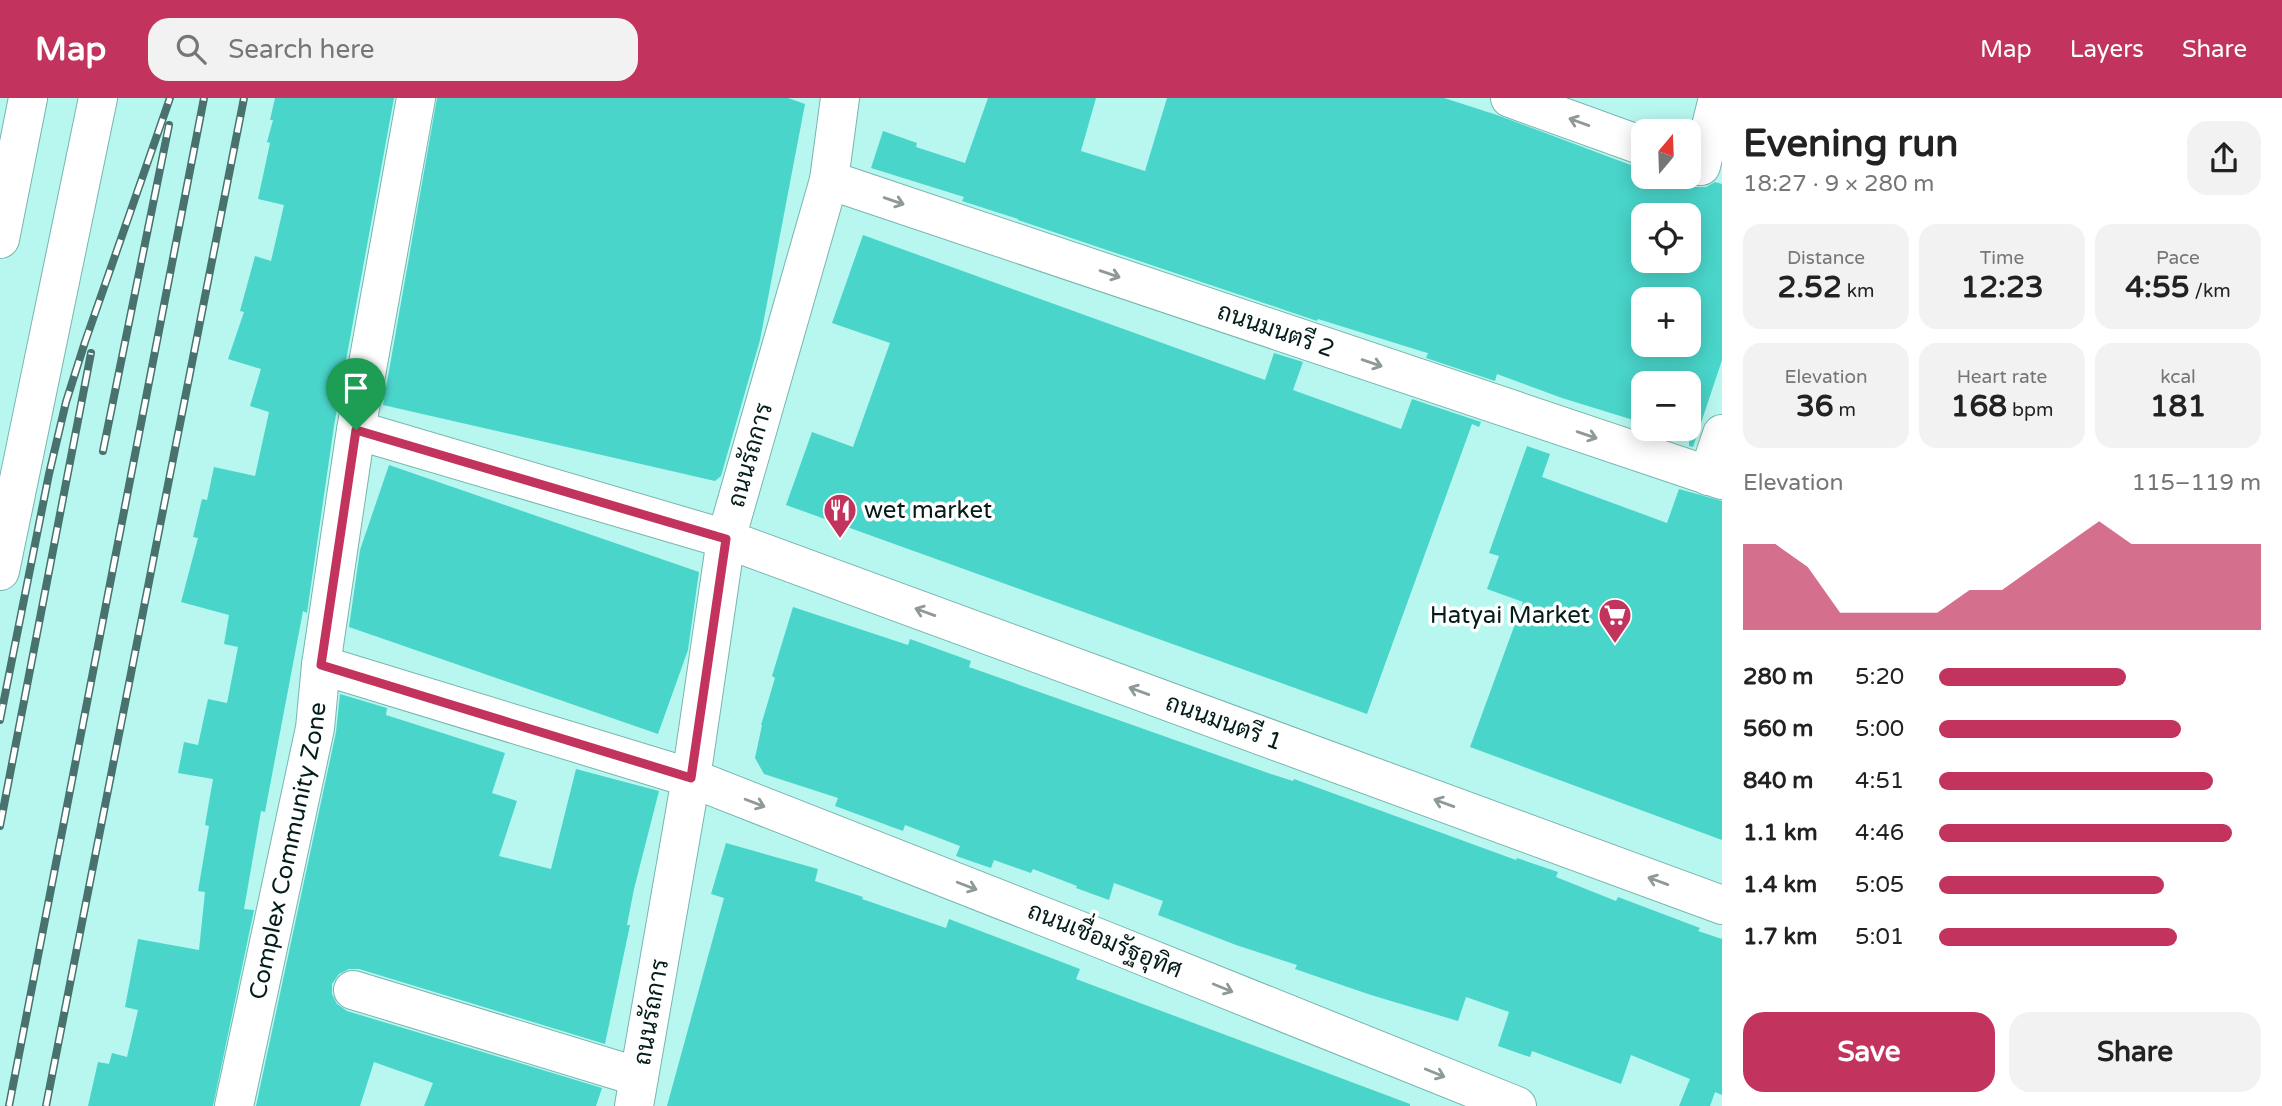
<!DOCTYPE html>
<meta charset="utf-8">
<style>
:root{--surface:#fff;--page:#f2f2f2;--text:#222;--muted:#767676;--accent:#c2345e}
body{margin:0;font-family:"Varela Round",Sarabun,sans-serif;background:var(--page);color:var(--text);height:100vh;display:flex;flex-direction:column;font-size:26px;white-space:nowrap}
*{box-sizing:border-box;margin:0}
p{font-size:23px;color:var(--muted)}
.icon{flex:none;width:38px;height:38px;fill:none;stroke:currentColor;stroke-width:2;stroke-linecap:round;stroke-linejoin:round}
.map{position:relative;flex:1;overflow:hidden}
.panel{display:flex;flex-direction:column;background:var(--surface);width:560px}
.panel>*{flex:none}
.needle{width:46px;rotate:19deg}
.fabs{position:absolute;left:1631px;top:21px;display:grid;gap:14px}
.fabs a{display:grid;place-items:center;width:70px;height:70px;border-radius:14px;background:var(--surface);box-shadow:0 4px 18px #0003;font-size:35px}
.pin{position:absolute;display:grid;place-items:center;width:60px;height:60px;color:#fff;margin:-72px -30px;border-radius:50% 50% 50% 0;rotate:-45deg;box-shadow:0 0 7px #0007}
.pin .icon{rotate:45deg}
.round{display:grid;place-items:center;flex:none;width:74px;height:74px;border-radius:21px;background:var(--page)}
.headline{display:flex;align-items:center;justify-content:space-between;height:119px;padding:0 21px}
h1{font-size:38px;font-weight:700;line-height:52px}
.stats{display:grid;grid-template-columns:repeat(3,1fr);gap:10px;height:119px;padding:7px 21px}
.stats div{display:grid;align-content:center;border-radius:18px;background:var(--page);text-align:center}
.stats b{font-size:30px;font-weight:700}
.stats small{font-size:19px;font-weight:400}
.stats p{font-size:19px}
.chart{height:196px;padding:14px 21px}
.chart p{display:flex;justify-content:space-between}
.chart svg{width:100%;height:126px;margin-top:7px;fill:var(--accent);opacity:.7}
.cta{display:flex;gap:14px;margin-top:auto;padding:14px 21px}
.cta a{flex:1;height:80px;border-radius:21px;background:var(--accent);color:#fff;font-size:28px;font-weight:700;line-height:80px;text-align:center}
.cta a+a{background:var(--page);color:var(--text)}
ul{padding:0 21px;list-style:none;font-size:23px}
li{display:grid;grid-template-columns:112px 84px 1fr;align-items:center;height:52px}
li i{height:18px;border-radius:9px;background:var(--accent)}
header{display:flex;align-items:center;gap:42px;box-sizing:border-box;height:98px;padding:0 35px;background:var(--accent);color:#fff}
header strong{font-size:33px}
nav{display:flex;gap:38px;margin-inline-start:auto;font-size:24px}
.search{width:490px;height:63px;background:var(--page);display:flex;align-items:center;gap:18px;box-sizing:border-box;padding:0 24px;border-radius:21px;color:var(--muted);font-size:26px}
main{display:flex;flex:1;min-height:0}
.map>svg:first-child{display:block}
.building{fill:#49d5ca;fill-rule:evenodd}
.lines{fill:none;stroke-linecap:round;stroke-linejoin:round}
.minor-casing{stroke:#78b5af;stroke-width:40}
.minor{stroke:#fff;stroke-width:38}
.rail-casing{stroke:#49716d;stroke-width:8}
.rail{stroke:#fff;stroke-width:5;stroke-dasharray:16;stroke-linecap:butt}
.oneway{stroke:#8e9998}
.route-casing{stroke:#fff;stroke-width:14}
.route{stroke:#c2345e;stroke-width:9}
.labels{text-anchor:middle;stroke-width:7;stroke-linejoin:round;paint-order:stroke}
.street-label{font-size:24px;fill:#041d1b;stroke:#fff}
.poi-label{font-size:24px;fill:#041d1b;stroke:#fff;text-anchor:start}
</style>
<header>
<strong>Map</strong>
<div class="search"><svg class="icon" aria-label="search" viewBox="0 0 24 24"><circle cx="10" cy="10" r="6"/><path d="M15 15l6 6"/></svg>Search here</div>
<nav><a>Map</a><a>Layers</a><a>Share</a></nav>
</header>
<main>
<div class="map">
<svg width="1722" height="1008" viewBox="0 0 1722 1008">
<rect width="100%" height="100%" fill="#b8f7f0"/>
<!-- building -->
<g class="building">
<path d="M275,0H394L334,328L307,515L303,513L265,714L261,713L244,811L254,812L213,1008H88L98,964L109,966L112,955L127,959L138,912L125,909L138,841L199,852L205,794L198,793L209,728L205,727L213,681L178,675L184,644L198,647L208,601L227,605L238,549L224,546L229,517L181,504L198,440L193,439L202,401L207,402L214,369L255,378L269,314L250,308L261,271L228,261L244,214L240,213L255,158L271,163L284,107L258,101L270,45L267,44L273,22H270Z"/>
<path d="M437,0H788L805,6L760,242L721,378L715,383L383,307Z"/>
<path d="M988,0H1096L1081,53L1145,73L1167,0H1444L1497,17L1636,69H1643V79H1683L1686,84L1696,89H1706L1715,84L1722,86V262L1693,349L1689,348V285H1643V325L1562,300L1497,276L1495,283L1426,260L1428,255L1424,254L1318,221L1317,223L1018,122V121L962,103L964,99L871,70L883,33L917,45L916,49L965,65ZM1643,117H1689V163H1643ZM1643,201H1689V247H1643Z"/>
<path d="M863,137L1265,282L1274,255L1303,264L1293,292L1401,331L1412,301L1481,324L1479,329L1472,326L1367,616L786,407L812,334L853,349L890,245L832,225Z"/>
<path d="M1527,348L1550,356L1542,379L1667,425L1679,391L1722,403V742L1470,649L1523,504L1487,491L1499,458L1489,455Z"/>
<path d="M389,367L699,474L688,552L658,636L349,529L360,452Z"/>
<path d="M793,509L908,547L910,541L971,563L969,569L1271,676L1293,683L1294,681L1516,762L1517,760L1558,774L1556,779L1616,803L1618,799L1700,830L1698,833L1722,841V997L1715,994L1710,1008H1679L1690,981L1631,957L1621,986L1532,953L1530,959L1498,948L1509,914L1466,899L1458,923L1371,897L1295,871L1297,867L1236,847L1158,817L1163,803L1114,785L1109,802L1076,790L1077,788L1033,771L1031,775L994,762L991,770L956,758L960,748L905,727L903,733L835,708L838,700L764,676L755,660L762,627H761L775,580L772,578Z"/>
<path d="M340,596L387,610L386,617L505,655L492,695L517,703L499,758L551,771L576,671L659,693L634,791L627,827H630L605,946L359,871H349L339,876L332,886V896L337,906L347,913L602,990L596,1008H424L433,985L374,964L360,1008H256L336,634Z"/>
<path d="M726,745L818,771L815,783L863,799L862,801L946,830L949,821L1080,871L1076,881L1410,1006V1008H667L724,800L711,796Z"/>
</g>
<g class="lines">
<defs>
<g id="minor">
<path d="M1510,0L1643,48"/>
<path d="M1701,68L1718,0"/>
<path d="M829,82L1722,382"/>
<path d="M0,141L28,0"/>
<path d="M356,332L726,441L1722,807"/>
<path d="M1708,378L1722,336"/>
<path d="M0,473L98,0"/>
<path d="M321,567L691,680L1101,841L1517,1008"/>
<path d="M353,892L639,979"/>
<path id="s1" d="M234,1008L315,630L321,567L356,332L416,0"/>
<path d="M634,1008L691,680L726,441L829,82L840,0"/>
</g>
</defs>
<!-- minor casing -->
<use href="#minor" class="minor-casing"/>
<!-- minor -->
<use href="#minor" class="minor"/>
<defs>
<g id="rail">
<path d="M103,353L169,27"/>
<path d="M0,622L49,376L66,304L85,244L170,0"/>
<path d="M0,728L91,255"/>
<path d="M9,1008L204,0"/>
<path d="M46,1008L244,0"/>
</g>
</defs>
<!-- rail casing -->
<use href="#rail" class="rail-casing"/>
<!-- rail -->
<use href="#rail" class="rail"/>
</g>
<!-- one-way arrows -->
<defs><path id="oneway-shaft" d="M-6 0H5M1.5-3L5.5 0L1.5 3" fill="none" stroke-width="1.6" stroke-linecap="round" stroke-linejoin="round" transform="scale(1.75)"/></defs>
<g class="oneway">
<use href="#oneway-shaft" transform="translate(1579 24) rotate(-160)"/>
<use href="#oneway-shaft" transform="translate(894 103) rotate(19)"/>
<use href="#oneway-shaft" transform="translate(1110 176) rotate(19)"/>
<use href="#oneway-shaft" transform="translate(1372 265) rotate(19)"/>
<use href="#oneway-shaft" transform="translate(1587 337) rotate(19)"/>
<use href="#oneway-shaft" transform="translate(925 514) rotate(-160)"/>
<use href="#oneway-shaft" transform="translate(1139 593) rotate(-160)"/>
<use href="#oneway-shaft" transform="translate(755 705) rotate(21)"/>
<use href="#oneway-shaft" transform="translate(1444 705) rotate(-160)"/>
<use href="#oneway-shaft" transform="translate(1658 783) rotate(-160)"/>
<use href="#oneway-shaft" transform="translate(967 788) rotate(21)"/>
<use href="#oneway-shaft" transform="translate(1223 890) rotate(22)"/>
<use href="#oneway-shaft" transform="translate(1435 975) rotate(22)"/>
</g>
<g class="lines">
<defs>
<path id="route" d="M356,332L726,441L691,680L321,567Z"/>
</defs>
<!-- route casing -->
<use href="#route" class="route-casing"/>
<!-- route -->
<use href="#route" class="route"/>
</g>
<!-- icons -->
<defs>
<symbol id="restaurant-pin" viewBox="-11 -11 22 30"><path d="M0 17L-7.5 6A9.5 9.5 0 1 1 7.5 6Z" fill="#c2345e" stroke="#fff"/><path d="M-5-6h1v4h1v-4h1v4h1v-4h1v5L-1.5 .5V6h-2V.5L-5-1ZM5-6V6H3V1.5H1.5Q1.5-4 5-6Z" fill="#fff"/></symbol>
<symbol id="supermarket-pin" viewBox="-11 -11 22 30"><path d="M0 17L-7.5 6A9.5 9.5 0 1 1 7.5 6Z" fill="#c2345e" stroke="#fff"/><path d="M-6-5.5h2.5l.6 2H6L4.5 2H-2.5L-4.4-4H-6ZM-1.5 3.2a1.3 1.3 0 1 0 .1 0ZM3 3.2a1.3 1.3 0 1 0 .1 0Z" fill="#fff"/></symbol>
</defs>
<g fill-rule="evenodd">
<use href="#restaurant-pin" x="821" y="393" width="38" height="52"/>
<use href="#supermarket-pin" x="1596" y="498" width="38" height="52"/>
</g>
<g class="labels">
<!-- street labels -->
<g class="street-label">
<text transform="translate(1276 232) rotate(19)" y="8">ถนนมนตรี 2</text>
<text transform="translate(750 357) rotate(-74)" y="8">ถนนรัถการ</text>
<text transform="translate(1224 624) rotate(20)" y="8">ถนนมนตรี 1</text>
<text dy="8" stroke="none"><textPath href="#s1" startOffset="261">Complex Community Zone</textPath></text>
<text transform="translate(1105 842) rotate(22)" y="8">ถนนเชื่อมรัฐอุทิศ</text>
<text transform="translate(651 914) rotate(-80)" y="8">ถนนรัถการ</text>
</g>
<!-- poi labels -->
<g class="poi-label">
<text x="864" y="420">wet market</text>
<text x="1590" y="525" text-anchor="end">Hatyai Market</text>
</g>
</g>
</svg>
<div class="fabs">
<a><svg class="needle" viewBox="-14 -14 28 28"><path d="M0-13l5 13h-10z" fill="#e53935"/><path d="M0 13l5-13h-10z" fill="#767676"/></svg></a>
<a><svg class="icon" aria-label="locate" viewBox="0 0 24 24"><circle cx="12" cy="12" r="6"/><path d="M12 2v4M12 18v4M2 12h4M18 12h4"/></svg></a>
<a>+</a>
<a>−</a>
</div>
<div class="pin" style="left:356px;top:332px;background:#1e9e55"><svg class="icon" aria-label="arrive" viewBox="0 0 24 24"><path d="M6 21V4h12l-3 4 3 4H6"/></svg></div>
</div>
<section class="panel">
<div class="headline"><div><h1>Evening run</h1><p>18:27 · 9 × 280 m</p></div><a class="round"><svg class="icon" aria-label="share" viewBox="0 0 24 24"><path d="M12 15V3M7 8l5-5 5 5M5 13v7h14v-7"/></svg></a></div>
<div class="stats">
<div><p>Distance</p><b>2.52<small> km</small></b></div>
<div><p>Time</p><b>12:23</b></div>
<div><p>Pace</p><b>4:55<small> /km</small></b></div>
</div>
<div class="stats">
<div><p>Elevation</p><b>36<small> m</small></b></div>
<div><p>Heart rate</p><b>168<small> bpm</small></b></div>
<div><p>kcal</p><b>181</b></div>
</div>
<div class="chart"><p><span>Elevation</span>115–119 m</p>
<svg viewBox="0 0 160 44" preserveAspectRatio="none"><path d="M0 44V14L10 14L20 22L30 38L40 38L50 38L60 38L70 30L80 30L90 22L100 14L110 6L120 14L130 14L140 14L150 14L160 14V44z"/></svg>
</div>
<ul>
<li><b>280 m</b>5:20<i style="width:58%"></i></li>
<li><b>560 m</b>5:00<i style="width:75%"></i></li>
<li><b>840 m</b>4:51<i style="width:85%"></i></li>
<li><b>1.1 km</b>4:46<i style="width:91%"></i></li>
<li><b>1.4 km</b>5:05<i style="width:70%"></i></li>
<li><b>1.7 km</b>5:01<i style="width:74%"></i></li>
</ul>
<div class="cta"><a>Save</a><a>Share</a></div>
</section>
</main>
